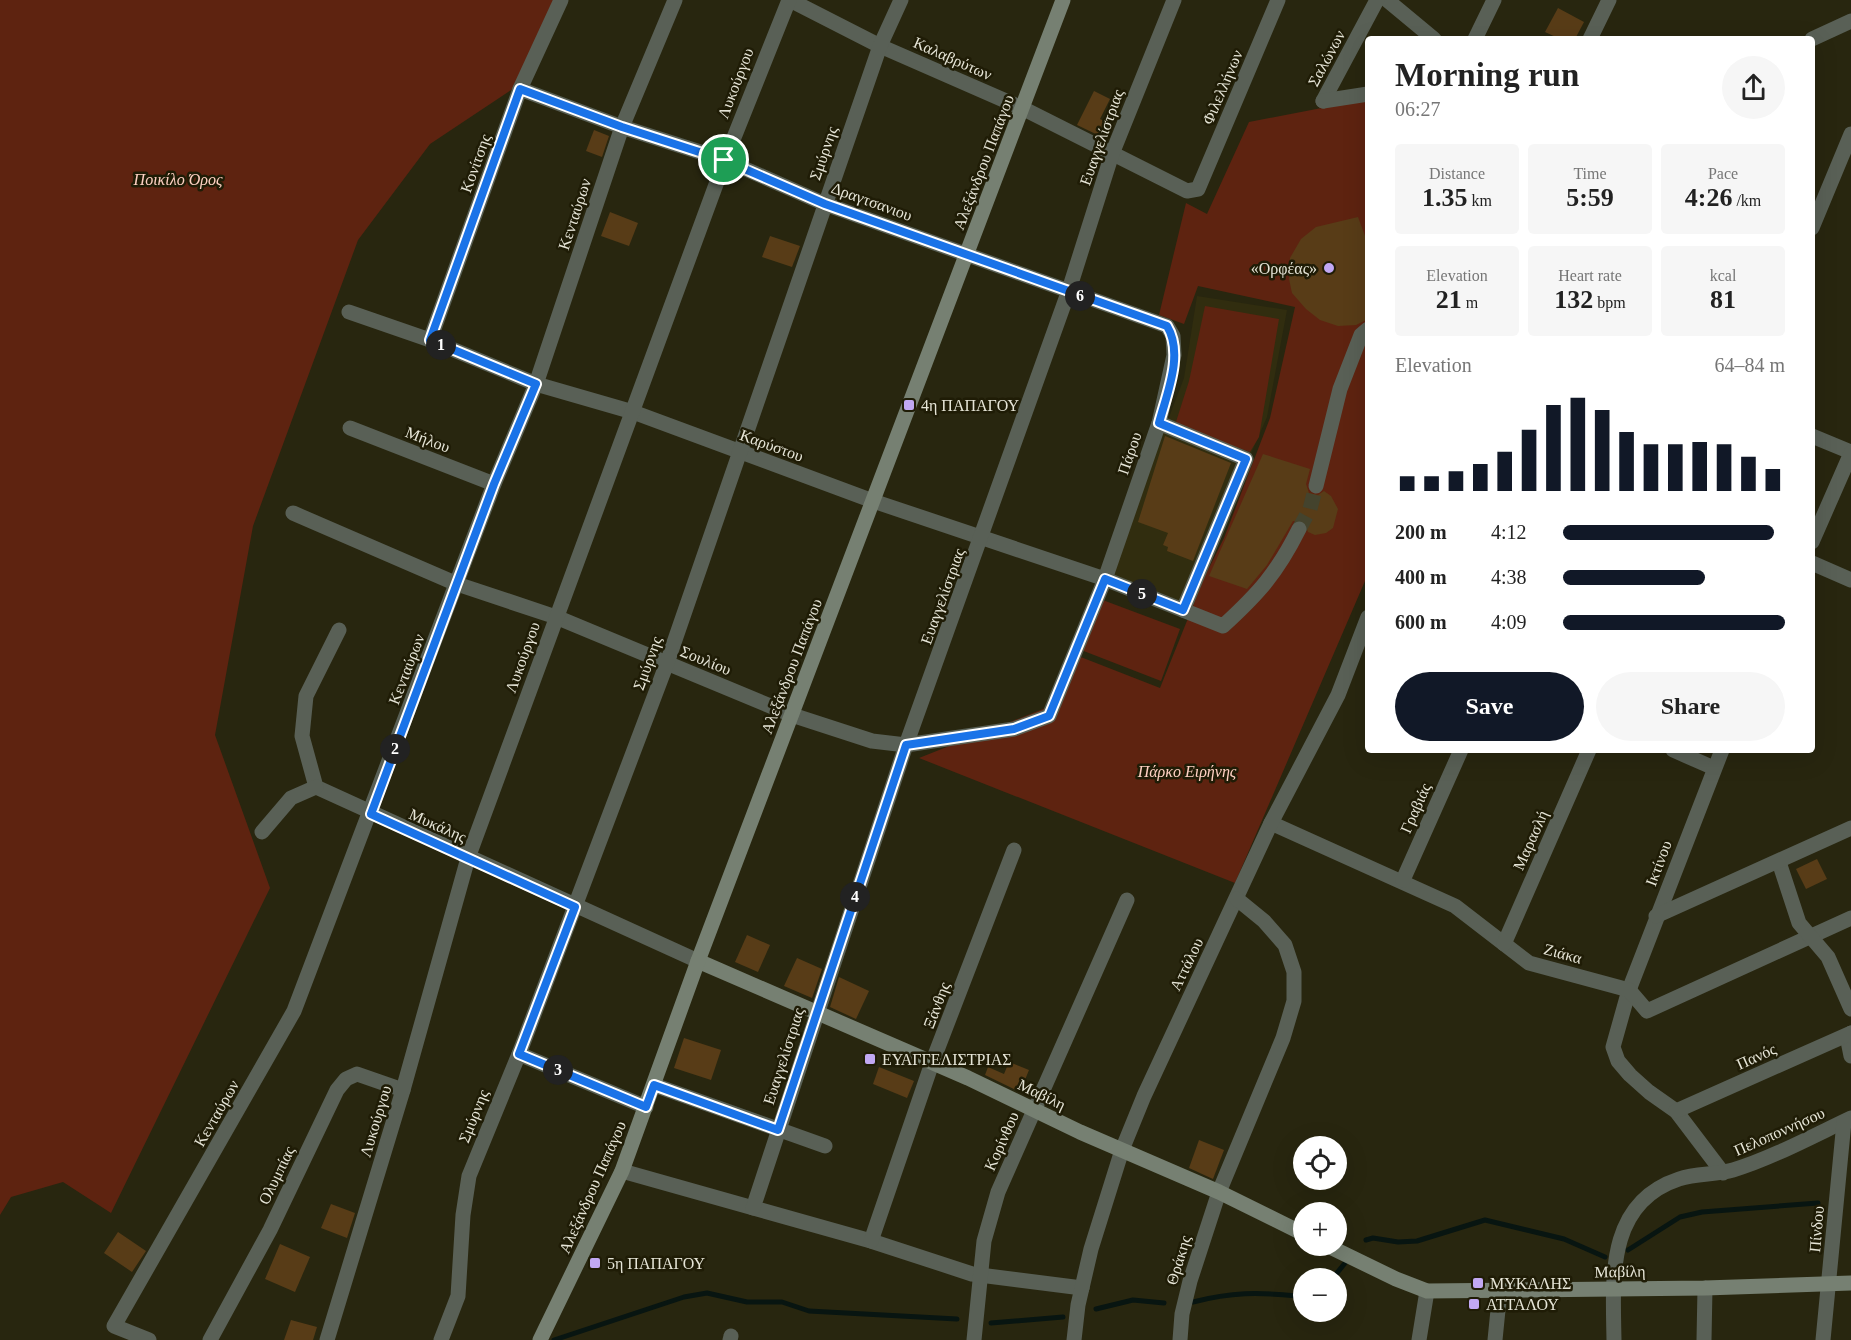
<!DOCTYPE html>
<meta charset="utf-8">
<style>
:root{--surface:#fff;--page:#f6f6f6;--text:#222;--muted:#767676;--accent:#111827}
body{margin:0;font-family:"Times New Roman",serif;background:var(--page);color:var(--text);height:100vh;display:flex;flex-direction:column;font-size:22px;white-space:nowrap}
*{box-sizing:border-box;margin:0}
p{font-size:20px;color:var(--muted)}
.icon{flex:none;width:33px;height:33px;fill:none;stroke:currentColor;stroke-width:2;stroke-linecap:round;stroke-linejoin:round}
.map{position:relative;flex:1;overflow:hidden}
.details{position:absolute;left:1365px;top:36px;width:450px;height:717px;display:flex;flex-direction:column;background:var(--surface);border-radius:6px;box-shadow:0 6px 24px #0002}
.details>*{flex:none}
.controls{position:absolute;left:1293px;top:1136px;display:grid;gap:12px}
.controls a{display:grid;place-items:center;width:54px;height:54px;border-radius:50%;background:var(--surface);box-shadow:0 6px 24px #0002;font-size:30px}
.pin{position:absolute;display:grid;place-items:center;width:51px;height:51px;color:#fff;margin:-26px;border:3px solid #fff;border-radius:50%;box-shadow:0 2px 6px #0007}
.km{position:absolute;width:30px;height:30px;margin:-15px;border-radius:50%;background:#222;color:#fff;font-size:16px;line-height:30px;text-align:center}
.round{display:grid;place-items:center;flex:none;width:63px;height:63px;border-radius:32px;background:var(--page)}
.head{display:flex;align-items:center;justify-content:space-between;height:102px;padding:0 30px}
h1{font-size:33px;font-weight:700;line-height:45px}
.stats{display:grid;grid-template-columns:repeat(3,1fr);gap:9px;height:102px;padding:6px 30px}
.stats div{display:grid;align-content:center;border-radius:6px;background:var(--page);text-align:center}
.stats b{font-size:26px;font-weight:700}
.stats small{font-size:16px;font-weight:400}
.stats p{font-size:16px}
.chart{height:168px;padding:12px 30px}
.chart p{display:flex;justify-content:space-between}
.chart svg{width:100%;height:108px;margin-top:6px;stroke:var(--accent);stroke-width:6}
.action{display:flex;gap:12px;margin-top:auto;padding:12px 30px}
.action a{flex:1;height:69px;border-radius:36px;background:var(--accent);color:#fff;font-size:24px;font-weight:700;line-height:69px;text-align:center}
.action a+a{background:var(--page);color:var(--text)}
ul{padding:0 30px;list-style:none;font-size:20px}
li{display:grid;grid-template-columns:96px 72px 1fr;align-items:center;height:45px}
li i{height:15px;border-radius:8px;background:var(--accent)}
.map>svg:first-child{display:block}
.built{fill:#312d0f}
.green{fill:#5e2310}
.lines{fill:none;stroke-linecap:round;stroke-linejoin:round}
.stream{stroke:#081511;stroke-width:5}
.building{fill:#583c17}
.street-tunnel{stroke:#44432d;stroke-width:15;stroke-dasharray:15 8;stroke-linecap:butt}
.street{stroke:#596056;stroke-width:15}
.secondary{stroke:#768072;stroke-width:15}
.route-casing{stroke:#fff;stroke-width:12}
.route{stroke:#1a73e8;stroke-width:8}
.poi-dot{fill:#c1a8f3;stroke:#1f1c06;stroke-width:2}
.labels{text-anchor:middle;stroke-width:5;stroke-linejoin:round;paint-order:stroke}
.street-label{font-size:16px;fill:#e6e5d7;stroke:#1f1c06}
.park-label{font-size:16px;font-style:italic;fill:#ffd1c3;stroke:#1f1c06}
.poi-label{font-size:16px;fill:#e6e5d7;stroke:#1f1c06;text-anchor:start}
</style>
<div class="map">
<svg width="1851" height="1340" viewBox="0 0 1851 1340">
<rect width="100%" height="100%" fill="#28260f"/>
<!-- built -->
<path class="built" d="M1197,296L1287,310L1267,417L1185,604L1109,574L1184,378Z"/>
<!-- green -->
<g class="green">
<path d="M0,0H555L514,88L430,144L358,240L253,526L215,735L270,888L111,1213L63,1182L11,1197L0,1215Z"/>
<path d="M1368,99V574L1235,883L919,758L1053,705L1073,654L1160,688L1205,576L1224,538L1270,418L1295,307L1198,286L1184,324L1159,315L1186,203L1207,214L1249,122Z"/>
<path d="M1205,306L1279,319L1259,437L1250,452L1175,425L1189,381Z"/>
<path d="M1092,596L1180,629L1161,681L1076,648Z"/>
</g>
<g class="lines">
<!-- stream -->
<g class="stream">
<path d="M1366,1240L1373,1238L1398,1242L1417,1241L1485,1220L1564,1239L1605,1257"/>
<path d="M1628,1250L1680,1217L1702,1212L1818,1203"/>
<path d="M1333,1278L1345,1263"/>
<path d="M1193,1302C1232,1292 1258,1292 1297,1296L1304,1294"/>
<path d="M1096,1309L1133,1300L1164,1303"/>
<path d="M991,1323L1063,1317"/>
<path d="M554,1340L684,1297L707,1293L747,1302H782L809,1311L957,1319"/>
</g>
</g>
<!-- building -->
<g class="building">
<path d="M1558,8L1584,22L1575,39H1560L1545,32Z"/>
<path d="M1094,91L1110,99L1100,119L1109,123L1102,137L1077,125Z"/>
<path d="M594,130L609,136L602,157L586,151Z"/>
<path d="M610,212L638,223L629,246L601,236Z"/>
<path d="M1358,217L1368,244V319L1356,325L1338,326L1320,320L1306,309L1292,293L1289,279L1290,258L1301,239L1316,227Z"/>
<path d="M770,236L800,246L792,267L762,257Z"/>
<path d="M1165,436L1231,463L1193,561L1167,551L1168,547L1163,545L1168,533L1138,522Z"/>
<path d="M1263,454L1310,469L1306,484L1309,493L1318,495L1324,491L1331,496L1338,509L1333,528L1326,533L1315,535L1308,532L1304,521H1293L1267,565L1247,589L1209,576Z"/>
<path d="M1817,859L1827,879L1806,889L1796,869Z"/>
<path d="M747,935L770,945L758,972L735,962Z"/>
<path d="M797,958L822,969L812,998L784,986Z"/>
<path d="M839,977L869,991L856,1019L830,1007Z"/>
<path d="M684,1038L721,1050L711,1080L674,1068Z"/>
<path d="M1009,1062L1029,1070L1020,1092L985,1075L988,1067L1004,1074Z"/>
<path d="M879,1067L914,1081L907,1098L873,1084Z"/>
<path d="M1199,1140L1224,1150L1213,1179L1189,1168Z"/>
<path d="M331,1204L355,1213L347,1238L321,1228Z"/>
<path d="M118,1232L146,1251L132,1272L104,1253Z"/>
<path d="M280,1244L310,1257L295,1292L265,1279Z"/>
<path d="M291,1320L317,1327L313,1340H284Z"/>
</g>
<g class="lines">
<!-- street-tunnel -->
<path class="street-tunnel" d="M1299,529L1310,509L1316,486"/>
<!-- street -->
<g class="street">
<path d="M790,0L880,46L1022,108L1187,191L1198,189L1278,0"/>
<path d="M1387,0L1434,39"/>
<path d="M1475,39L1494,0"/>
<path d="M1590,39L1609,0"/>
<path d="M1812,39L1851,21"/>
<path d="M1323,101L1377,0"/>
<path d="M1323,101L1368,94"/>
<path d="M1812,228L1851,134"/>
<path d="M349,312L430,340L536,384L633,412L873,501L1105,579L1223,626C1259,593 1277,573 1299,529"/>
<path d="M430,340L520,89L561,0"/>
<path d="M1159,423L1246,459L1183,610"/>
<path d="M350,428L494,484"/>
<path d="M1812,436L1851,452"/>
<path d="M1316,486L1340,389L1361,335L1368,329"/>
<path d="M293,513L457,584L556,617L792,715L872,741L906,745L1014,729L1049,716L1105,579L1159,423L1174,355L1173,336L1167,326L825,204L725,160L622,127L520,89"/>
<path d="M1812,542L1851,453"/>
<path d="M1812,563L1851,580"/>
<path d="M339,630L306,696L302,736L316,787L698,961"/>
<path d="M1673,750L1714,768"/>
<path d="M1722,750L1629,990L1613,1047L1618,1061L1630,1075L1649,1092L1676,1111L1723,1173"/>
<path d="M1271,823L1455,906L1529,963L1629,990L1647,1011L1851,918"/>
<path d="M262,832L291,798L316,787"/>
<path d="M1779,862L1799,923L1828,957L1851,1009"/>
<path d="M1403,880L1461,750"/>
<path d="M1656,916L1851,828"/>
<path d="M1504,944L1589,750"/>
<path d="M1851,1033L1848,1041L1851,1056"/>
<path d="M519,1054L646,1107"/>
<path d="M654,1085L825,1146"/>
<path d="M1676,1111L1851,1033"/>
<path d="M622,1171L871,1241L972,1274L1082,1288"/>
<path d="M753,1208L906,745L1068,293L1112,154L1174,0"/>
<path d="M871,1241L932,1063L1014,850"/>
<path d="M149,1340L114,1326L294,1011L494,484L536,384L622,127L675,0"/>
<path d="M210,1340L270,1230L337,1090L346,1079L357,1074L403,1090"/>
<path d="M327,1340L403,1090L468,858L725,160L789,0"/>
<path d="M441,1340L458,1296L463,1215L469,1176L519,1054L667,663L880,46L901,0"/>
<path d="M730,1340L731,1336"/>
<path d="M974,1340L984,1241L998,1192L1127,900"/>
<path d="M1074,1340L1078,1305L1091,1249L1122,1150L1144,1096L1271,823L1338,695L1368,617"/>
<path d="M1180,1340L1182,1314L1190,1281L1219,1192L1283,1038L1294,1001V972L1285,945L1264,921L1237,899"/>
<path d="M1419,1340L1427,1291"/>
<path d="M1495,1340L1500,1290"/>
<path d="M1614,1340C1613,1279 1606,1203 1679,1179C1696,1173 1715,1175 1733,1170C1770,1159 1815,1135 1851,1118"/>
<path d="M1704,1340L1705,1288"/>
<path d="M1823,1340L1844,1122"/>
</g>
<!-- secondary -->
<g class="secondary">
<path d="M698,961L968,1078L1080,1132L1219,1192L1304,1234"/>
<path d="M1326,1245L1396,1279L1427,1291L1705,1288L1851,1283"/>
<path d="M540,1340L622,1171L698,961L1063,0"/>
</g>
</g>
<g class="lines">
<defs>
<path id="route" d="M520,89L622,127L724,160L825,204L1167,326C1184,354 1167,393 1159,423L1246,459L1183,610L1105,579L1049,716L1014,729L906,745L778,1130L654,1085L646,1107L519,1054L575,907L371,814L494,484L536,384L430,340Z"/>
</defs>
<!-- route casing -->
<use href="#route" class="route-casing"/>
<!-- route -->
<use href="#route" class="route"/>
</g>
<!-- markers -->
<g class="poi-dot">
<circle cx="1329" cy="268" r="6"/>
<rect x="903" y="399" width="12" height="12" rx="3"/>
<rect x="864" y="1053" width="12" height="12" rx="3"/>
<rect x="589" y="1257" width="12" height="12" rx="3"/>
<rect x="1472" y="1277" width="12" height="12" rx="3"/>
<rect x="1468" y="1298" width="12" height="12" rx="3"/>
</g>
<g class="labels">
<!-- street labels -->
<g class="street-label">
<text transform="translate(953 58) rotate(24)" y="6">Καλαβρύτων</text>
<text transform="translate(1326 58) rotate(-62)" y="6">Σαλώνων</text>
<text transform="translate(735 83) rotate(-69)" y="6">Λυκούργου</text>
<text transform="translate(1222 87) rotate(-67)" y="6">Φιλελλήνων</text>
<text transform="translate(1101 137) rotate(-70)" y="6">Ευαγγελίστριας</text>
<text transform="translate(823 153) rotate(-71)" y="6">Σμύρνης</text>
<text transform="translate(983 162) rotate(-69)" y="6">Αλεξάνδρου Παπάγου</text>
<text transform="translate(475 163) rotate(-70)" y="6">Κονίτσης</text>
<text transform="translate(872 201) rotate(20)" y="6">Δραγτσανιου</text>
<text transform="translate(574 214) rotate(-72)" y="6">Κενταύρων</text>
<text transform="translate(428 439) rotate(21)" y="6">Μήλου</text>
<text transform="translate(772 445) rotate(20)" y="6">Καρύστου</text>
<text transform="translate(1129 453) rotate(-71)" y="6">Πάρου</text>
<text transform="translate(942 596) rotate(-70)" y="6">Ευαγγελίστριας</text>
<text transform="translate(522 657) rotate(-70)" y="6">Λυκούργου</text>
<text transform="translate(706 660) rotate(22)" y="6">Σουλίου</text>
<text transform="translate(647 663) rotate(-70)" y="6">Σμύρνης</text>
<text transform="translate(791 666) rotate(-69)" y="6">Αλεξάνδρου Παπάγου</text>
<text transform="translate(406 669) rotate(-69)" y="6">Κενταύρων</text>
<text transform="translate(1415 808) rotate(-66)" y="6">Γραβιάς</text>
<text transform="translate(438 825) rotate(24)" y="6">Μυκάλης</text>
<text transform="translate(1530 840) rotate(-66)" y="6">Μαρασλή</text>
<text transform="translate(1658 863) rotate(-69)" y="6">Ικτίνου</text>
<text transform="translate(1563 953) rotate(15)" y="6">Ζιάκα</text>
<text transform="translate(1186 964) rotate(-64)" y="6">Αττάλου</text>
<text transform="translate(936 1005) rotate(-69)" y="6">Ξάνθης</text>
<text transform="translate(783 1056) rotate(-72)" y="6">Ευαγγελίστριας</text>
<text transform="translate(1756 1056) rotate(-24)" y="6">Πανός</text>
<text transform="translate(1042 1094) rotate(26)" y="6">Μαβίλη</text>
<text transform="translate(216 1113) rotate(-60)" y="6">Κενταύρων</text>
<text transform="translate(473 1116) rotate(-68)" y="6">Σμύρνης</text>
<text transform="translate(375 1121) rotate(-73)" y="6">Λυκούργου</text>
<text transform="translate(1779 1131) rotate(-24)" y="6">Πελοποννήσου</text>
<text transform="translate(1001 1141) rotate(-66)" y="6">Κορίνθου</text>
<text transform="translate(276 1175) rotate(-64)" y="6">Ολυμπίας</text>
<text transform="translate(592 1187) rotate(-66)" y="6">Αλεξάνδρου Παπάγου</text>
<text transform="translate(1816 1229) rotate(-85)" y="6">Πίνδου</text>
<text transform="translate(1178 1260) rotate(-73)" y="6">Θράκης</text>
<text transform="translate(1620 1271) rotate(-1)" y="6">Μαβίλη</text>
</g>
<!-- park labels -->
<g class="park-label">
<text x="178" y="185">Ποικίλο Όρος</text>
<text x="1187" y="777">Πάρκο Ειρήνης</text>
</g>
<!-- poi labels -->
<g class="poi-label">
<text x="1317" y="274" text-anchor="end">«Ορφέας»</text>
<text x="921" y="411">4η ΠΑΠΑΓΟΥ</text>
<text x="882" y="1065">ΕΥΑΓΓΕΛΙΣΤΡΙΑΣ</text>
<text x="607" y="1269">5η ΠΑΠΑΓΟΥ</text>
<text x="1490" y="1289">ΜΥΚΑΛΗΣ</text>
<text x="1486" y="1310">ΑΤΤΑΛΟΥ</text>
</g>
</g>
</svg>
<div class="controls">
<a><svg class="icon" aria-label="locate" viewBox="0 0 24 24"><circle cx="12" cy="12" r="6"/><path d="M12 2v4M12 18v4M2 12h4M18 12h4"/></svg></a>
<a>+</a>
<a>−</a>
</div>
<div class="pin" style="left:724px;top:160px;background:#1e9e55"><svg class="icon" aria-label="arrive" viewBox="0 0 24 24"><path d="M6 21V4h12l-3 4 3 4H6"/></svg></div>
<b class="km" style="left:441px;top:345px">1</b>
<b class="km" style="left:395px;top:749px">2</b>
<b class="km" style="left:558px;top:1070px">3</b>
<b class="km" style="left:855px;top:897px">4</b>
<b class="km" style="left:1142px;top:594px">5</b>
<b class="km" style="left:1080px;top:296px">6</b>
<section class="details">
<div class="head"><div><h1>Morning run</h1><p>06:27</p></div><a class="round"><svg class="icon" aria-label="share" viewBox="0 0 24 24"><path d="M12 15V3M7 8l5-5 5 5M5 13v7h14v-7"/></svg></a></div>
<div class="stats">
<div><p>Distance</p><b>1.35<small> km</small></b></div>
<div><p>Time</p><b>5:59</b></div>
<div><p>Pace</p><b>4:26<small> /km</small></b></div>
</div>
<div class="stats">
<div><p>Elevation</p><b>21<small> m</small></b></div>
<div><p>Heart rate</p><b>132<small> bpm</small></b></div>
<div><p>kcal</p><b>81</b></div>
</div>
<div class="chart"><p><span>Elevation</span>64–84 m</p>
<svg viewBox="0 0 160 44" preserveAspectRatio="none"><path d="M5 44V38M15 44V38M25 44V36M35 44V33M45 44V28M55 44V19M65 44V9M75 44V6M85 44V11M95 44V20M105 44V25M115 44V25M125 44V24M135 44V25M145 44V30M155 44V35"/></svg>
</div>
<ul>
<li><b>200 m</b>4:12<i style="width:95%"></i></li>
<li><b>400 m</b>4:38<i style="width:64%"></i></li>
<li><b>600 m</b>4:09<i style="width:100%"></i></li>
</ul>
<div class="action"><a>Save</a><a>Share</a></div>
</section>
</div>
